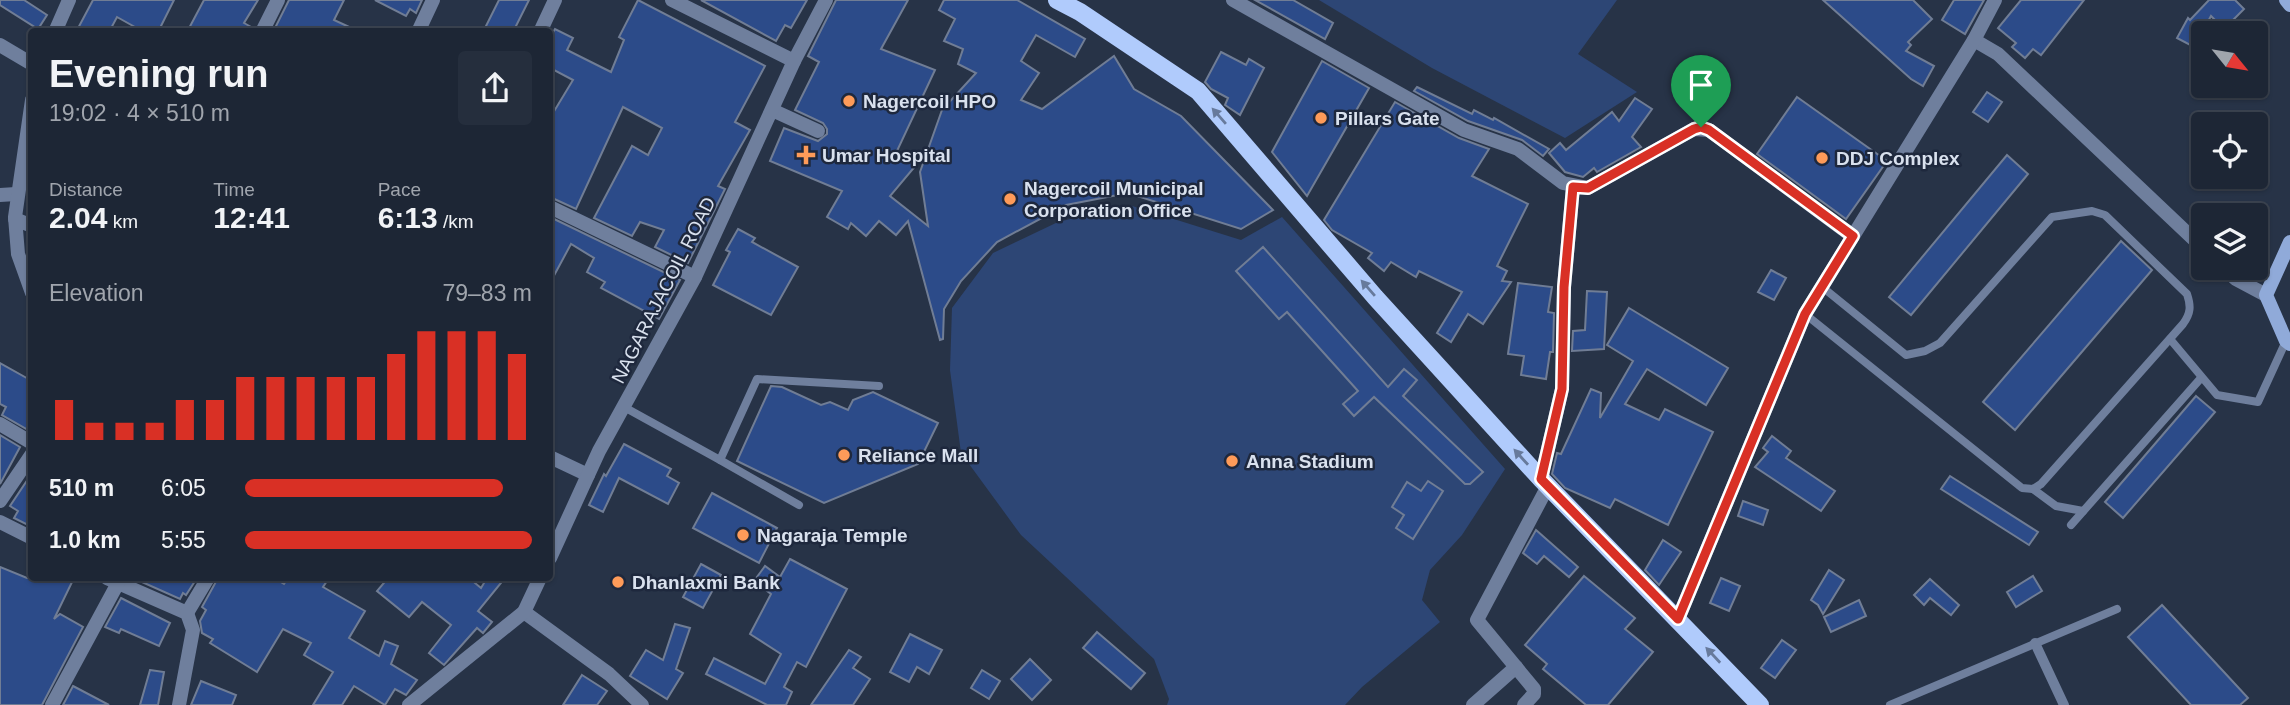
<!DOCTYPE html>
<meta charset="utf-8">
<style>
:root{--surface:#1d2635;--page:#252e3d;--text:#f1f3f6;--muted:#a0a5ad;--line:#3b4350;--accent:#d93025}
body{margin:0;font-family:Arial,sans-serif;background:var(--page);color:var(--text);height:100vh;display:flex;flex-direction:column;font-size:26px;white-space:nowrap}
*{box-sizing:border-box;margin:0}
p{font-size:23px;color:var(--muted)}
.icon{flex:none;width:38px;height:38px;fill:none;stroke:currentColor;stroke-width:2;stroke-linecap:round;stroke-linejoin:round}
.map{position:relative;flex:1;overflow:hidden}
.panel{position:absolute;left:28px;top:28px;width:525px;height:553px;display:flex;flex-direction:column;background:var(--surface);border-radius:7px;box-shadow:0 2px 5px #0004,0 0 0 2px var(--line)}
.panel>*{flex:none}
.needle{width:46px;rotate:120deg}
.controls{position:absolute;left:2191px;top:21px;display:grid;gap:14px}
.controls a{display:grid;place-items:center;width:77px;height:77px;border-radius:7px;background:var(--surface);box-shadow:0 2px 5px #0004,0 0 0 2px var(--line);font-size:35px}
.pin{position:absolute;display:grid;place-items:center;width:60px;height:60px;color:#fff;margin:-72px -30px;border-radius:50% 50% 50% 0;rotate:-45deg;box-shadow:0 0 7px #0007}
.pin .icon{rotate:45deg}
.round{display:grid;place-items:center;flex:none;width:74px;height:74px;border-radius:7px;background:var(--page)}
.overview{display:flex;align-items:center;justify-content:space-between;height:119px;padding:0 21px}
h1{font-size:38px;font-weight:700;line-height:52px}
.stats{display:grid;grid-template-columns:repeat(3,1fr);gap:10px;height:119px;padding:7px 21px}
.stats div{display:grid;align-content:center}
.stats b{font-size:30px;font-weight:700}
.stats small{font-size:19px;font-weight:400}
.stats p{font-size:19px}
.chart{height:196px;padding:14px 21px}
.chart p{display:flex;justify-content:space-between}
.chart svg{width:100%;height:126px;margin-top:7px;stroke:var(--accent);stroke-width:6}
ul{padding:0 21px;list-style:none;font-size:23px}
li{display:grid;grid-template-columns:112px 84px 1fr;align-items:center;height:52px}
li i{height:18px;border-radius:9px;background:var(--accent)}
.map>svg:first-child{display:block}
.green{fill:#2d4675}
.building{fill:#2c4b89;stroke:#707d95;stroke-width:2}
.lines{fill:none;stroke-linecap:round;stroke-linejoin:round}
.service{stroke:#6f7f9d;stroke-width:8}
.pedestrian{stroke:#6f7f9d;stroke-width:10}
.minor{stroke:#6f7f9d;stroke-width:14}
.tertiary{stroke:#6f7f9d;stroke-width:14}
.secondary{stroke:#90aad9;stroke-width:14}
.primary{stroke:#b0cbfc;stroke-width:18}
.oneway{fill:#677a9c}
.route-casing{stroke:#fff;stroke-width:14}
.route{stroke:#d93025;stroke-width:9}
.poi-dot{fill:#fe9b59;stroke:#1e283d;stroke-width:2.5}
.labels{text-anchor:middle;stroke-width:5;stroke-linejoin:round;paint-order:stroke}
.poi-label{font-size:19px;font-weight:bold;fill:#d9e1ee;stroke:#1e283d;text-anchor:start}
.street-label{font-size:19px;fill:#d9e1ee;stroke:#1e283d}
</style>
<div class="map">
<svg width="2290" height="705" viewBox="0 0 2290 705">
<rect width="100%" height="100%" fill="#273347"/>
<!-- green -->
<g class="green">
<path d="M1319,0H1617L1578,54L1637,92L1565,138L1432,68Z"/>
<path d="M1129,205L1241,240L1282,217L1505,469L1462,535L1430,570L1422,600L1440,622L1362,687L1345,705H1167L1169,699L1154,659L1021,535L961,453L950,370L952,308L993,253L1058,222Z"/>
</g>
<!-- building -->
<g class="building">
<path d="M0,0H24L47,15L38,29L0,5Z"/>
<path d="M93,0H174L158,32H144L117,17L109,32H76Z"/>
<path d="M204,0H258L244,23L253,28V32H187Z"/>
<path d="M289,0H344L334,20L360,32H273Z"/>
<path d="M375,0H422L416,13L410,9L406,16Z"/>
<path d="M499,0H529L513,32H483Z"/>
<path d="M638,0L765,66L735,122L750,130L718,186L725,189L688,263L655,247L664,230L640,222L632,236L594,218L632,146L648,155L662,128L623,107L576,209L550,197V118L573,80L550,68V38L555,29L573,38L567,50L611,72L624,40L619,37Z"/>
<path d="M701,0H807L791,28L785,25L776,41Z"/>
<path d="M836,0H908L881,49L935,70L896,153L917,164L890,196L928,226L920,172L942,110L976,73L958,64L963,49L944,41L955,19L939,10L944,0H1017L1085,39L1075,57L1036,35L1021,61L1039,73L1021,100L1042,109L1114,56L1134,89L1181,116L1273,210L1241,229L1128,193L1066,205L997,242L961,281L944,309L943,339L940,340L908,221L896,235L879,221L866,236L851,223L848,229L827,217L842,191L770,161L784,128L818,141L827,134V129L823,123L795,110L819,62L808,56Z"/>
<path d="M1255,0H1293L1333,23L1325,39Z"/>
<path d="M1823,0H1913L1932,19L1908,42L1911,45L1906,51L1934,66L1923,86L1911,79Z"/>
<path d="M1954,0H1984L1965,34L1942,20Z"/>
<path d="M2021,0H2084L2041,55L2033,49L2025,58L2012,47L2016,43L1998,28Z"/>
<path d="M2209,0H2235L2244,9L2224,29L2211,16L2194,47L2177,38L2188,18L2190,20Z"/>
<path d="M1221,52L1246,65L1249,59L1264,68L1240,115L1225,105L1228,98L1211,89L1205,82Z"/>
<path d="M1322,61L1369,88L1307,196L1272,152Z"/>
<path d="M1417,87L1472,114L1474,110L1493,120L1494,118L1549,149L1543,156L1522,140L1468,121L1414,91Z"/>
<path d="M1987,92L2002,102L1988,122L1973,112Z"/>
<path d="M1797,97L1887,161L1846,219L1757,154Z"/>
<path d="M1635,98L1652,109L1632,137L1641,147L1597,172L1594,168L1583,177L1565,172L1549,153L1560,143L1566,150L1612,112L1619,121Z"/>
<path d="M1395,102L1459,138L1489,149L1472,176L1528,204L1497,266L1507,271L1502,281L1511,282L1483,324L1468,314L1451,342L1437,333L1462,292L1419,271L1416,277L1391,262L1384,271L1368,258L1372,253L1332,230L1324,220Z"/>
<path d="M2007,155L2028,174L1911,315L1889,297Z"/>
<path d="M550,217L680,280L659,319L601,288L605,282L587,272L594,258L571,244L550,283Z"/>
<path d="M738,229L755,238L752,242L798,267L771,315L713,285L730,252L726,250Z"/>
<path d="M2121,241L2152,270L2015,430L1983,402Z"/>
<path d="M1263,247L1388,387L1404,369L1417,380L1403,396L1483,472L1470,484H1465L1374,397L1354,416L1343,404L1358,391L1287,312L1279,319L1236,271Z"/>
<path d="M1771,270L1786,278L1774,300L1758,292Z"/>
<path d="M1518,283L1552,287L1548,312L1554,313L1553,352H1550L1546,379L1521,375L1524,356L1508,354Z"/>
<path d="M1587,291L1607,292L1604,349L1572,351L1573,331L1585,330Z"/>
<path d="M1629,308L1728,368L1706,405L1647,369L1625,404L1659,420L1665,409L1713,432L1668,525L1615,499L1610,508L1565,488L1552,474L1557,453L1561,454L1591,389L1601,393L1600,418L1633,361L1607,345Z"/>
<path d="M0,363L32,381L30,431L2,415L6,407L0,404Z"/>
<path d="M771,386L782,387L821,405L830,402L848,410L853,400L873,392L938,423L918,464L824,503L737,461Z"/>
<path d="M2196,396L2215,412L2123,518L2105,502Z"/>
<path d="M0,435L20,447L0,484Z"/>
<path d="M1772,436L1791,451L1786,458L1835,491L1821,511L1755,467L1768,452L1763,448Z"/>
<path d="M624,444L671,469L667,476L679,483L668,504L619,478L603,512L589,505L604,474L606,476Z"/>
<path d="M32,473V527L14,518L18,511L10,506Z"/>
<path d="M1950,476L2038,532L2029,545L1941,489Z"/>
<path d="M1428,481L1443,491L1413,539L1396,528L1404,515L1392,507L1407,482L1421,491Z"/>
<path d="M712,493L777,528L759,563L693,528Z"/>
<path d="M1743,501L1768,510L1763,525L1738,516Z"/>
<path d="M1536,530L1578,567L1569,577L1544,556L1537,564L1523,553Z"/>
<path d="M1663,540L1681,552L1659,585L1645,570Z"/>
<path d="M790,559L847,589L806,667L797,662L784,687L792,692L786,705H767L706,674L714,658L765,684L781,654L750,634L771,594L754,581L765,566L780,577Z"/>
<path d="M701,564L721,575L703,608L683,597Z"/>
<path d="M0,567L27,578H74L54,619L60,614L83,627L42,705H0Z"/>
<path d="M1829,570L1844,580L1823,614L1818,605L1811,600Z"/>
<path d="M1584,576L1635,618L1625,629L1653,652L1608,705H1586L1543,669L1547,664L1525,645Z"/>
<path d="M2033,576L2042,591L2016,607L2007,592Z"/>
<path d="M133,578H197L186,595L183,593L180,599Z"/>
<path d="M218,578H274L284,584L288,578H329L323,587L365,611L349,638L379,656L385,641L398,646L391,664L417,680L406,695L395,689L385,705L354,686L342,705H313L333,672L304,655L311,643L283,629L257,672L210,643L213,639L202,633L200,621L206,610L202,607Z"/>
<path d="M388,578H469L481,588L487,578H505L478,611L492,622L483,633L477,628L444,665L429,653L451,625L422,602L409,617L377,591Z"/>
<path d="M1721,578L1740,586L1729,611L1710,603Z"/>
<path d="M1930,579L1959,605L1951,615L1930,598L1924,605L1914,595Z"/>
<path d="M121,598L170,623L159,646L121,629L119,633L105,627Z"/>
<path d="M1859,600L1866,616L1831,632L1824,617Z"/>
<path d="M2162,605L2248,698L2240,705H2191L2128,637Z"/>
<path d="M675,624L690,628L676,669L683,673L667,699L630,676L646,650L663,660Z"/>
<path d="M1097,632L1145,673L1131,689L1083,648Z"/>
<path d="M910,634L942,650L929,674L917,667L909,682L890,672Z"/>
<path d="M1782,640L1796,650L1775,678L1761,668Z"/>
<path d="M849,650L861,657L853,668L870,679L853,705H811Z"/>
<path d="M1030,659L1051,680L1032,700L1011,679Z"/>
<path d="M150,670L164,672L158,705H140Z"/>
<path d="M982,670L1000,681L989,699L971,688Z"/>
<path d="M582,675L607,691L597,705H563Z"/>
<path d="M201,681L236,695L232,705H191Z"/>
<path d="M73,686L109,705H63Z"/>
</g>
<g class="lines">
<!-- service -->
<g class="service">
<path d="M1805,314L2022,488L2033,489L2041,484L2183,324C2191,313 2191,306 2187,294L2105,215L2092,211L2052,217L1940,343L1925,351L1906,355L1821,286"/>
<path d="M2170,339L2217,395L2258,402L2286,341"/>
<path d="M624,407L720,460L757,379L879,386"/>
<path d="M720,460L799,505"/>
<path d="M2033,489L2056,506L2083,511"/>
<path d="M2071,525L2201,378"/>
<path d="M1890,705L2117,609"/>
</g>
<!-- pedestrian -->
<path class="pedestrian" d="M2035,643L2064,705"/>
<!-- minor -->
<g class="minor">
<path d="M672,0L794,61"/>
<path d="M1233,0L1464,130L1518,149L1563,183L1588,188L1694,129L1709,130L1852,236"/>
<path d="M262,32L278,0"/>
<path d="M418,32L433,0"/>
<path d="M540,32L555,0"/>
<path d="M1974,40L1998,54L2203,248"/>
<path d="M0,45L32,64"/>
<path d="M772,110L818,131"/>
<path d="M0,195L16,194"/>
<path d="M550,207L695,277"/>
<path d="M15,219L32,226"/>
<path d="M2224,268L2236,279L2266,295"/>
<path d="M0,424L32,443"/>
<path d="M550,457L588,475"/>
<path d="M1541,479L1562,389L1564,287L1573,187"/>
<path d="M0,522L32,538"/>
<path d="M107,578L187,613L193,630L179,705"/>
<path d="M524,612L609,674L642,705"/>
<path d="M187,613L208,578"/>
<path d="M1678,619L1805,314L1974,40L1995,0"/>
<path d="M52,705L118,583"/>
<path d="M1473,705L1516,667"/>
<path d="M1524,705L1534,694V689L1477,620L1548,486"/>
</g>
<!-- tertiary -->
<g class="tertiary">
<path d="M55,32L69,0"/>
<path d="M32,100L15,217L18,254L32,293"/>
<path d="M0,501L32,454"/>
<path d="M550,558L599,451L695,277L794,61L826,0"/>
<path d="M409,705L524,612L540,578"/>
</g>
<!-- secondary -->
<g class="secondary">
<path d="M2286,0L2290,5"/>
<path d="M2290,242L2266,295L2286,341L2290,344"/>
</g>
<!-- primary -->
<path class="primary" d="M1057,0L1080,12L1198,91L1375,297L1541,479L1760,705"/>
</g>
<!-- one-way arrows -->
<defs><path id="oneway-solid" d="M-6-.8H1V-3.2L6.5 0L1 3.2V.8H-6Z" transform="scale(1.75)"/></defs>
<g class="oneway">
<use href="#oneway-solid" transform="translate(1219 116) rotate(-131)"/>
<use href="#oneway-solid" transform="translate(1368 288) rotate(-131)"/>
<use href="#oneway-solid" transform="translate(1521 457) rotate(-132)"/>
<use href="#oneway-solid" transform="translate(1713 655) rotate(-133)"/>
</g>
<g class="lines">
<defs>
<path id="route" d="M1701,127L1709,130L1853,236L1805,314L1678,619L1541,479L1562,389L1564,287L1573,187L1588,188L1694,129Z"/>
</defs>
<!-- route casing -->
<use href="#route" class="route-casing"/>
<!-- route -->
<use href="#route" class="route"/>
</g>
<!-- markers -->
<g class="poi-dot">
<circle cx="849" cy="101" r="7"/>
<circle cx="1321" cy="118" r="7"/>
<path d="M802.5 144.5h7v7h7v7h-7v7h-7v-7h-7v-7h7z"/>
<circle cx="1822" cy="158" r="7"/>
<circle cx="1010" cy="199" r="7"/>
<circle cx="844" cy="455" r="7"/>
<circle cx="1232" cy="461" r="7"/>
<circle cx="743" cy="535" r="7"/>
<circle cx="618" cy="582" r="7"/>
</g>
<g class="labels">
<!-- poi labels -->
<g class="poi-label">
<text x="863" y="108">Nagercoil HPO</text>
<text x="1335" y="125">Pillars Gate</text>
<text x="822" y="162">Umar Hospital</text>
<text x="1836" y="165">DDJ Complex</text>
<text x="1024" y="195">Nagercoil Municipal<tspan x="1024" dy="22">Corporation Office</tspan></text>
<text x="858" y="462">Reliance Mall</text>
<text x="1246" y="468">Anna Stadium</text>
<text x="757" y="542">Nagaraja Temple</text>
<text x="632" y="589">Dhanlaxmi Bank</text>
</g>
<!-- street labels -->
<g class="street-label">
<text transform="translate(663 290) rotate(-63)" y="7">NAGARAJACOIL ROAD</text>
</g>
</g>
</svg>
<div class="controls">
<a><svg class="needle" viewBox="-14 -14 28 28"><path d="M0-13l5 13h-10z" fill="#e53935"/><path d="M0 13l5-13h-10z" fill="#a0a5ad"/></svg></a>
<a><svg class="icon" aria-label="locate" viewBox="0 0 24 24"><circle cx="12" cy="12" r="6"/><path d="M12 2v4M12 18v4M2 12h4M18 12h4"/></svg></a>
<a><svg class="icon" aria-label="layers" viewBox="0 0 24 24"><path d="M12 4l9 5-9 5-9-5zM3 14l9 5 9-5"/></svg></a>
</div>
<div class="pin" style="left:1701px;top:127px;background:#1e9e55"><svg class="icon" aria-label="arrive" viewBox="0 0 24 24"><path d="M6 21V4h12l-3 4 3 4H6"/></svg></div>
<section class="panel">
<div class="overview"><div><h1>Evening run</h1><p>19:02 · 4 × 510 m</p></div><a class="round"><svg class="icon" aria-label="share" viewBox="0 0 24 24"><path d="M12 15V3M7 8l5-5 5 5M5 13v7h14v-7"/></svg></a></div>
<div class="stats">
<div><p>Distance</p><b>2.04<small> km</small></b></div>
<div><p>Time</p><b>12:41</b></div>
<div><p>Pace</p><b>6:13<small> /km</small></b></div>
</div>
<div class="chart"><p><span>Elevation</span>79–83 m</p>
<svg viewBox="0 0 160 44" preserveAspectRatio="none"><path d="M5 44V30M15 44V38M25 44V38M35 44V38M45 44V30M55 44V30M65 44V22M75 44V22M85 44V22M95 44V22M105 44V22M115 44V14M125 44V6M135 44V6M145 44V6M155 44V14"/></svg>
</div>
<ul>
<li><b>510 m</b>6:05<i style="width:90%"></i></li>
<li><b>1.0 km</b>5:55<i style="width:100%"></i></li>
</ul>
</section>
</div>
